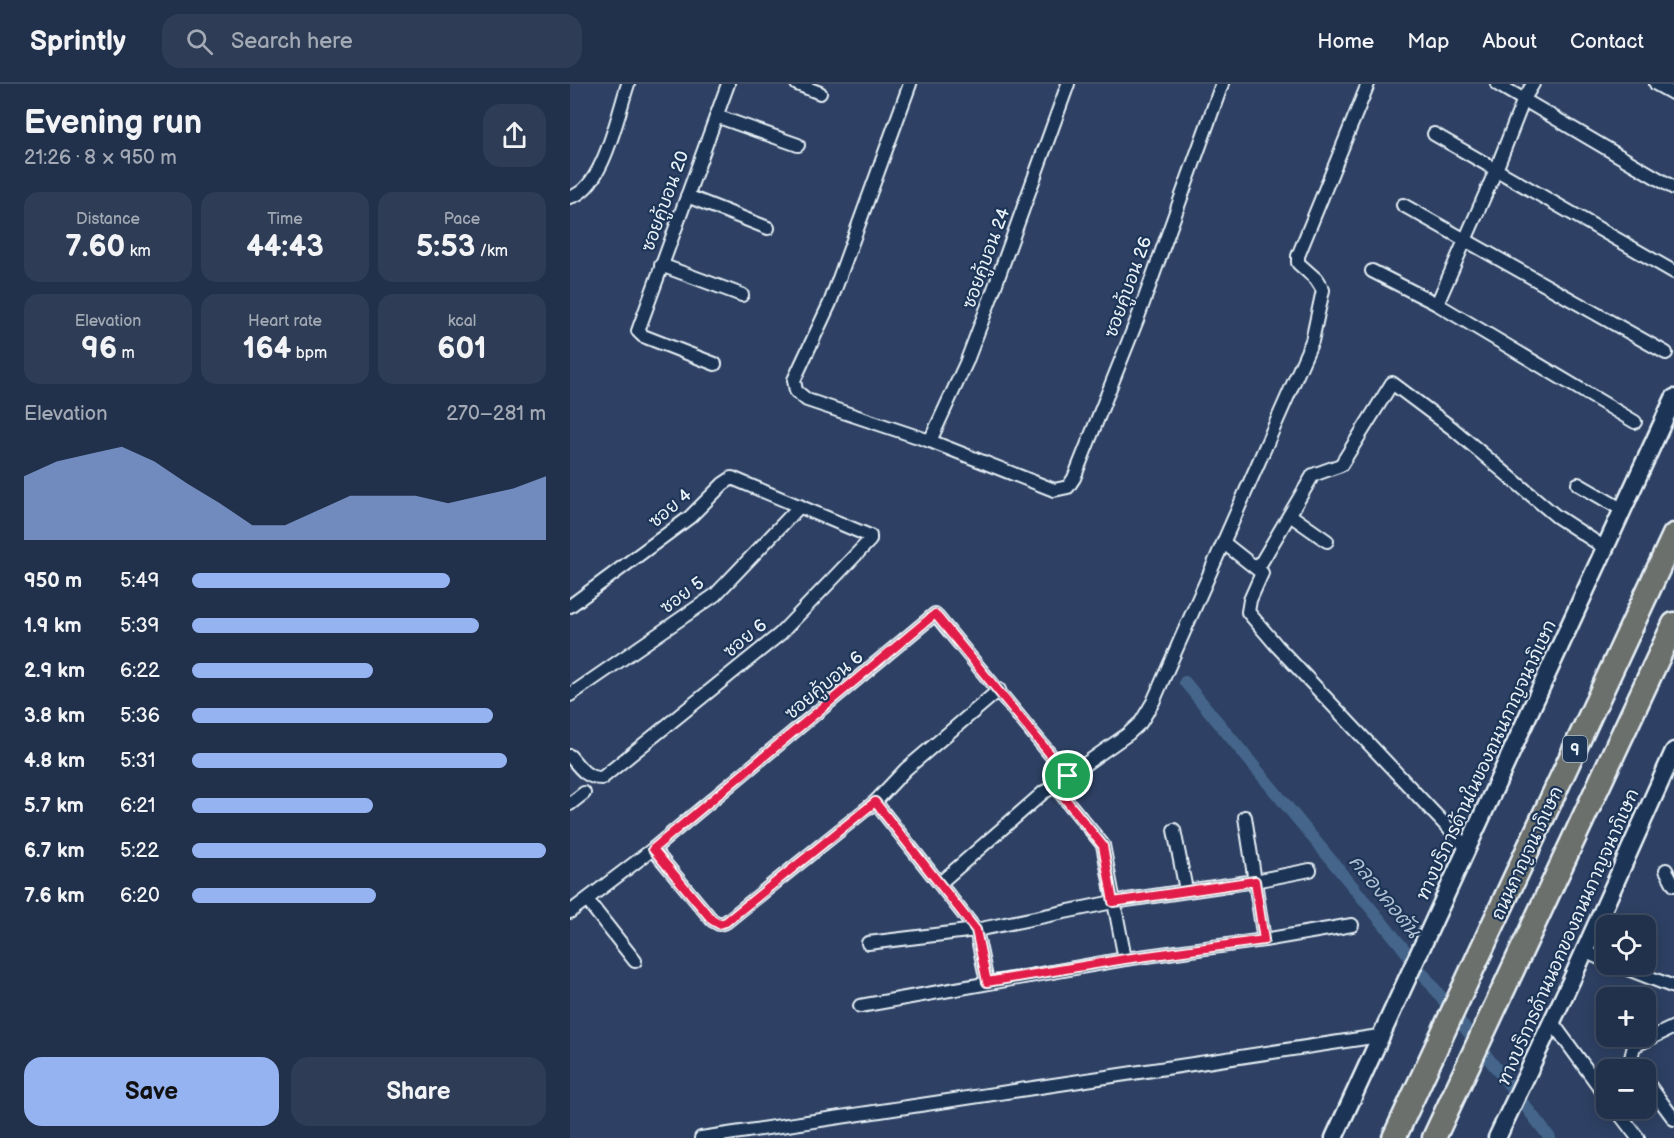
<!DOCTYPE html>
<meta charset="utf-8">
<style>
:root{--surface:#22314b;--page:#2e3d55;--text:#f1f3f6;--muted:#a2a9b5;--line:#3f4c63;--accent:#95b2f1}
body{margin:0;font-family:"Balsamiq Sans","Playpen Sans Thai",sans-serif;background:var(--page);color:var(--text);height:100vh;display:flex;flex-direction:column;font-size:22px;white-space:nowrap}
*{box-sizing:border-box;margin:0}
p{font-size:20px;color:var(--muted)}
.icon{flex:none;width:33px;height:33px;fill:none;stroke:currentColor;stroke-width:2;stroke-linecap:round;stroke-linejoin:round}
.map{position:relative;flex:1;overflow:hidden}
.sheet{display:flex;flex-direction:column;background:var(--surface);width:570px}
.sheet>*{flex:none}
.fabs{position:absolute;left:1026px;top:831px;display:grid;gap:12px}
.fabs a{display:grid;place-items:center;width:60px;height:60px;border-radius:12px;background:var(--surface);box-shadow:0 3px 15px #0003,0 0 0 2px var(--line);font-size:30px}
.pin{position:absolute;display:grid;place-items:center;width:51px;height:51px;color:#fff;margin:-26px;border:3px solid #fff;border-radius:50%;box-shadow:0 2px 6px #0007}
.round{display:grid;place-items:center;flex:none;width:63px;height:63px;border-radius:18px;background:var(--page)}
.overview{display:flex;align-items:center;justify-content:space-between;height:102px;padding:0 24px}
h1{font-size:33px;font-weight:700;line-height:45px}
.metrics{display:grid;grid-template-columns:repeat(3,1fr);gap:9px;height:102px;padding:6px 24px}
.metrics div{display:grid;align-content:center;border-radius:15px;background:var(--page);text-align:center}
.metrics b{font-size:30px;font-weight:700}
.metrics small{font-size:16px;font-weight:400}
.metrics p{font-size:16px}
.chart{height:168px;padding:12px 24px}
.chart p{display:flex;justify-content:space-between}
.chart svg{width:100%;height:108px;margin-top:6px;fill:var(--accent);opacity:.7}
.cta{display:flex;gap:12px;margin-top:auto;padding:12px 24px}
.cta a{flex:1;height:69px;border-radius:18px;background:var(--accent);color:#111;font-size:24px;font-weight:700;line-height:69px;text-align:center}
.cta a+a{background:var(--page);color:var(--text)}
ul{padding:0 24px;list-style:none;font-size:20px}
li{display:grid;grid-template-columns:96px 72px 1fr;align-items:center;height:45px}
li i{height:15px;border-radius:8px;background:var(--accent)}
header{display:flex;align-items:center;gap:36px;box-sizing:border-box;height:84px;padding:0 30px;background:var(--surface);border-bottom:2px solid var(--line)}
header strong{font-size:28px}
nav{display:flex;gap:33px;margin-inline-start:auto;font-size:21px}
.search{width:420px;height:54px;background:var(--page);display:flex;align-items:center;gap:15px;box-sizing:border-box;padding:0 21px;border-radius:18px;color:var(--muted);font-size:22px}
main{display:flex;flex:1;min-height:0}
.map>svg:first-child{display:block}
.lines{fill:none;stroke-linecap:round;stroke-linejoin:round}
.canal{stroke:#44658a;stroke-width:12}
.minor-casing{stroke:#e8f1f8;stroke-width:16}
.secondary-casing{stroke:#e8f1f8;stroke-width:21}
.motorway-casing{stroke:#e8f1f8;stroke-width:27}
.minor{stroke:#1d3557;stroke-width:12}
.secondary{stroke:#1d3557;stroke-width:16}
.motorway{stroke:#6c706d;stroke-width:22}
.route-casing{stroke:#fff;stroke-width:12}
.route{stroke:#e11d48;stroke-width:8}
.labels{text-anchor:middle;stroke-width:4.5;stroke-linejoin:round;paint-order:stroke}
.shield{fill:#1d3557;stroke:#abb9c8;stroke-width:1.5}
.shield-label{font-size:16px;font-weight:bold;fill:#e8f1f8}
.street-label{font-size:18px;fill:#e8f1f8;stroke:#1d3557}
.water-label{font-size:20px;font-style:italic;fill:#afc0d2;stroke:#1d3557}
</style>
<header>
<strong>Sprintly</strong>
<div class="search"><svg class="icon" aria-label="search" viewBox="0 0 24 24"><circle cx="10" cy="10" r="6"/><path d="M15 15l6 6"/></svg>Search here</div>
<nav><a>Home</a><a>Map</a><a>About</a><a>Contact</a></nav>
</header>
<main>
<section class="sheet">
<div class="overview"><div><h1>Evening run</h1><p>21:26 · 8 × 950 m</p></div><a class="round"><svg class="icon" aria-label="share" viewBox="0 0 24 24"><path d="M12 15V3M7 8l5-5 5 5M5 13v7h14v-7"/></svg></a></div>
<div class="metrics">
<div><p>Distance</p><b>7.60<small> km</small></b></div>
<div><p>Time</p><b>44:43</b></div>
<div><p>Pace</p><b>5:53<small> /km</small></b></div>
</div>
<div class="metrics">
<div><p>Elevation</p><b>96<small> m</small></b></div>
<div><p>Heart rate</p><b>164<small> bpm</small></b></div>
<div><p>kcal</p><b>601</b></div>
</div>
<div class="chart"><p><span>Elevation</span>270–281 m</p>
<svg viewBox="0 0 160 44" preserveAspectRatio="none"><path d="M0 44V18L10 12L20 9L30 6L40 12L50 21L60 29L70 38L80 38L90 32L100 26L110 26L120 26L130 29L140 26L150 23L160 18V44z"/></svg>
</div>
<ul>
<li><b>950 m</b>5:49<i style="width:73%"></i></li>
<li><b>1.9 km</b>5:39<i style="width:81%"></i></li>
<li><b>2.9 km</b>6:22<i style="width:51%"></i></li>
<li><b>3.8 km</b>5:36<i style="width:85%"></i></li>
<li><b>4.8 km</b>5:31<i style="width:89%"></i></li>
<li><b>5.7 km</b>6:21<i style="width:51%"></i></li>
<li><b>6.7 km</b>5:22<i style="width:100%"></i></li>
<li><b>7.6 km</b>6:20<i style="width:52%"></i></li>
</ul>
<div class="cta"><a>Save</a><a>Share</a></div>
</section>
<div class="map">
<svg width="1104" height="1054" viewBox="0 0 1104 1054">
<rect width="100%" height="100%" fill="#2e4164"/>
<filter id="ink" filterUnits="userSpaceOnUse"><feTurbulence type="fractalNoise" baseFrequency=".0167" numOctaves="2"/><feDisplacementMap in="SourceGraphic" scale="12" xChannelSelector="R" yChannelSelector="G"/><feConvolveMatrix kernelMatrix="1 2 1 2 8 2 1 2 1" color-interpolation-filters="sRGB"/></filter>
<g filter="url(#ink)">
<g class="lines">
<!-- canal -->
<path class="canal" d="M615,598L830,860L980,1054"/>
<defs>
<g id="minor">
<path d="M227,0L250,9"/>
<path d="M340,0L260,219L224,296L226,307L237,316L360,357L484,406L498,403L504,394L567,236L652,0"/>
<path d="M927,0L1104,104"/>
<path d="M1086,0L1104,10"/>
<path d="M146,32L228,61"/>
<path d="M864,50L1104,188"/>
<path d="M117,112L198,144"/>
<path d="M0,113C33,106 48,29 58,0"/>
<path d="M833,121L1096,269"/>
<path d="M91,181L172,211"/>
<path d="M802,187L867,220L1065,338"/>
<path d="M867,220L926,86L954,15L963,0"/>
<path d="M145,280L73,252L68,247L158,0"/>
<path d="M360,357L396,279L420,216L498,0"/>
<path d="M1008,400L1053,426"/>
<path d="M720,431L757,457"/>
<path d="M654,459L692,489L680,516L678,528L707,562L898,765"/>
<path d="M688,484L743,391L771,381L822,299L882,344L986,432L1035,464"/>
<path d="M0,522L120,433L153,400L162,394L300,452V456L210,550L32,694C16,694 10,684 0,672"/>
<path d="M0,611L145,511L230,422"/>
<path d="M305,718L406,846L417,898"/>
<path d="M0,720L14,709"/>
<path d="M675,733L694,856"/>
<path d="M604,746L616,806"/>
<path d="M83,765L142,836L149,840L156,838L305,718L336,685L429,606"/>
<path d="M1096,786L1104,801"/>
<path d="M370,799L474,708L482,704H492"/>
<path d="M17,816L65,877"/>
<path d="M0,828L83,765L365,530L498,692"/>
<path d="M298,859L406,846L543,818L685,797L740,786"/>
<path d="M1014,867L1036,877"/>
<path d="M555,875L533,761L492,711V704L498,692L558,650L571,638L583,618L742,257L753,206L746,195L728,179V172L798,0"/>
<path d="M1045,880L1104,903"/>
<path d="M290,922L555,875L694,856L782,841"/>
<path d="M982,938L1036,1012"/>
<path d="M1067,986L1061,974L1064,962L1104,943"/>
<path d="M1076,997L1104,1035"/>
<path d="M1045,1024L1068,1054"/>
<path d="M131,1054L809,952"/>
</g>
<g id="secondary">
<path d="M764,1054L1104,314"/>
<path d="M927,1054L1002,895L1104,667"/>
</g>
<g id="motorway">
<path d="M824,1054L1104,451"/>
<path d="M864,1054L1104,540"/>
</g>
</defs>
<!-- minor casing -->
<use href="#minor" class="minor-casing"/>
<!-- secondary casing -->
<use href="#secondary" class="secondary-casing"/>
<!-- motorway casing -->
<use href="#motorway" class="motorway-casing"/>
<!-- minor -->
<use href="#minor" class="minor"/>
<!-- secondary -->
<use href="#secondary" class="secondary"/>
<!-- motorway -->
<use href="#motorway" class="motorway"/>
</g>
</g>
<g class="lines" filter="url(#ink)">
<defs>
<path id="route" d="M365,530L498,692L492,704V711L533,762L543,818L685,797L694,856L555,875L417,898L406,846L305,718L156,838L149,840L142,836L83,765Z"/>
</defs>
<!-- route casing -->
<use href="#route" class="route-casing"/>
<!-- route -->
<use href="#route" class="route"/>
</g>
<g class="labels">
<!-- shield labels -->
<rect class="shield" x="993" y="652" width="24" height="26" rx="4.5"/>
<g class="shield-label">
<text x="1005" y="671">9</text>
</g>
<!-- street labels -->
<g class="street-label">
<text transform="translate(95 117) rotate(-70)" y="6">ซอยคู้บอน 20</text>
<text transform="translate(416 174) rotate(-70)" y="6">ซอยคู้บอน 24</text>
<text transform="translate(558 203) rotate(-70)" y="6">ซอยคู้บอน 26</text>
<text transform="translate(100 424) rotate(-40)" y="6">ซอย 4</text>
<text transform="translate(112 511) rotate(-36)" y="6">ซอย 5</text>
<text transform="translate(175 554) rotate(-39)" y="6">ซอย 6</text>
<text transform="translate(254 601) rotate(-40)" y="6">ซอยคู้บอน 6</text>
<text transform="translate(916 676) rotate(-65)" y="6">ทางบริการด้านในของถนนกาญจนาภิเษก</text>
<text transform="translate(957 769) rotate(-65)" y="6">ถนนกาญจนาภิเษก</text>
<text transform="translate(998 853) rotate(-66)" y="6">ทางบริการด้านนอกของถนนกาญจนาภิเษก</text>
</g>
<!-- water labels -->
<g class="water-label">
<text transform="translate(815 812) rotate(51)" y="7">คลองคอตัน</text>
</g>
</g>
</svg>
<div class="fabs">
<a><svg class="icon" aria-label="locate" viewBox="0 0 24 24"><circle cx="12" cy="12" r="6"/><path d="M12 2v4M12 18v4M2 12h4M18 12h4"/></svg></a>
<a>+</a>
<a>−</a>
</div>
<div class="pin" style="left:498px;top:692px;background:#1e9e55"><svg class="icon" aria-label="arrive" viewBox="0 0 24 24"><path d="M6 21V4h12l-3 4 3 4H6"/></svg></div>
</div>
</main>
